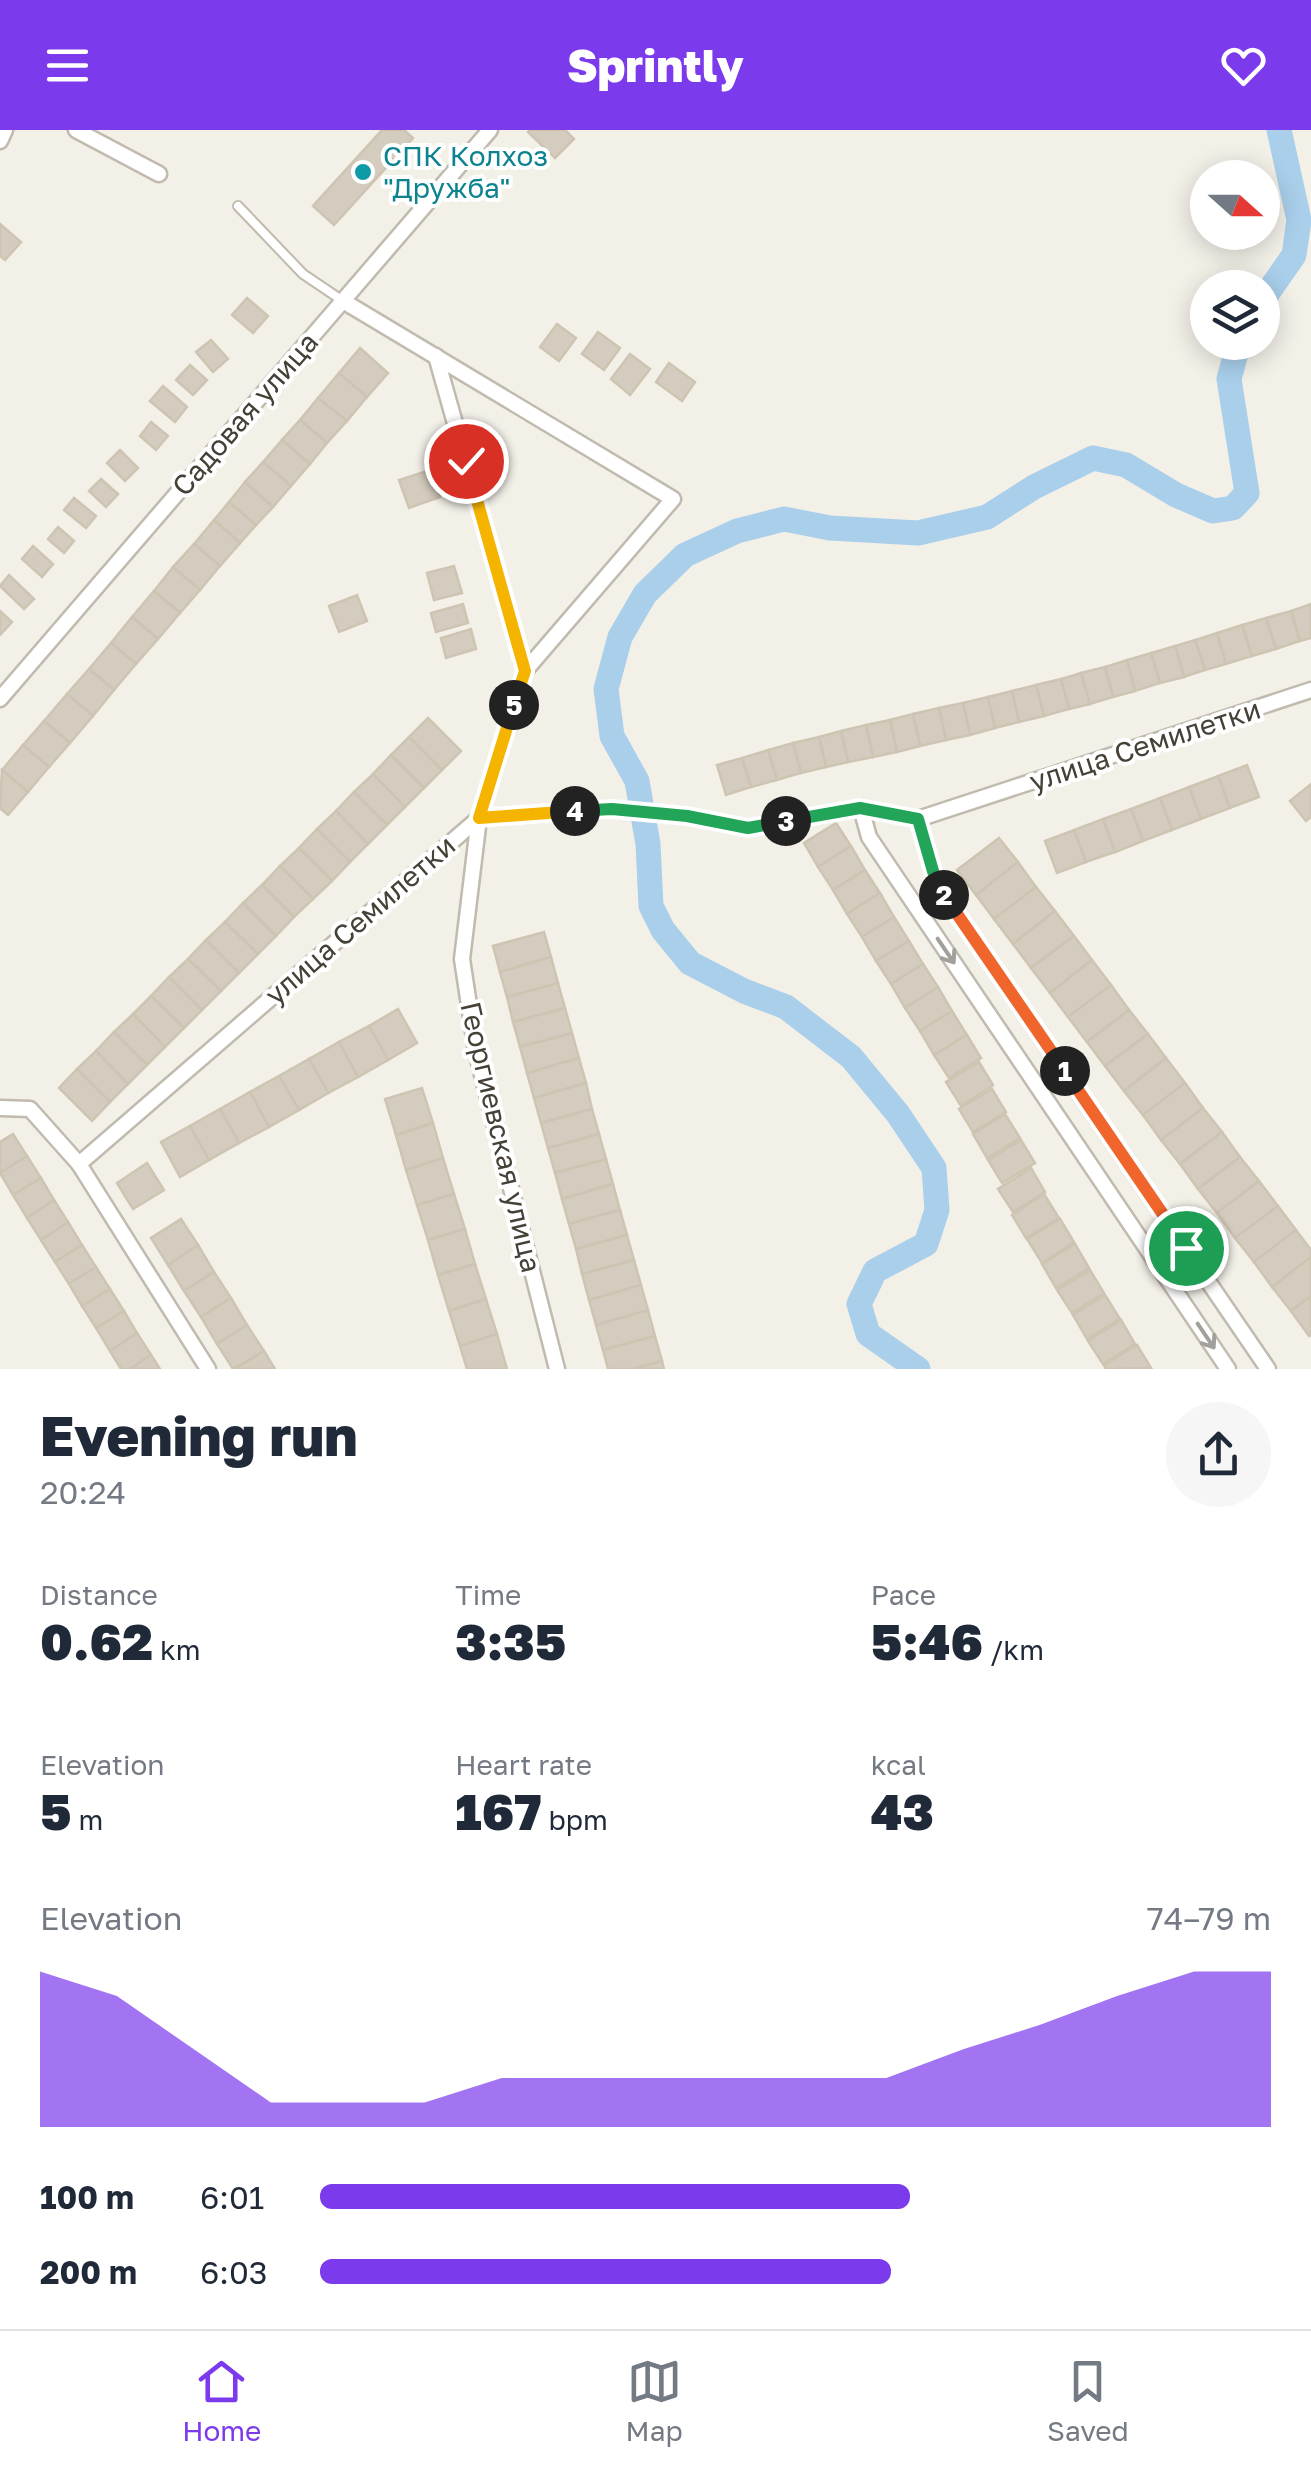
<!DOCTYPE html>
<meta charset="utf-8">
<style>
:root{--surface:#fff;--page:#f6f6f7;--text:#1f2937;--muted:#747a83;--line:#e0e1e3;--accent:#7c3aed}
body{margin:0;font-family:"Golos Text",sans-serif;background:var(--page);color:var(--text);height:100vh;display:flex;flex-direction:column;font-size:38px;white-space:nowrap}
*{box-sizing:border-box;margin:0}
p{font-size:32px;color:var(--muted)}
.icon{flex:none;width:55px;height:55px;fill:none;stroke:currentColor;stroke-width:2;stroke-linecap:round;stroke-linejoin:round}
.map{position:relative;height:1239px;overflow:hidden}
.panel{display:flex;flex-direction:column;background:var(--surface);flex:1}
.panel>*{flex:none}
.needle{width:65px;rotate:111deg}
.buttons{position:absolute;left:1190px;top:30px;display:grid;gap:20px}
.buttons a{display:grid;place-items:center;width:90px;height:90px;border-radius:50%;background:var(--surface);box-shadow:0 5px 25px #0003;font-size:50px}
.pin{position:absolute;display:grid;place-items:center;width:85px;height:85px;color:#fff;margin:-42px;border:5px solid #fff;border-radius:50%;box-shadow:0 2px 10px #0007}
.km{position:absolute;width:50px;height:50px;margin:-25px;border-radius:50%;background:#222;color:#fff;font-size:28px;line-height:50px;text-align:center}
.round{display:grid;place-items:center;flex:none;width:105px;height:105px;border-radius:52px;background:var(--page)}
.overview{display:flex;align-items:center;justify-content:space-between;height:170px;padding:0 40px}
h1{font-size:55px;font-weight:800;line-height:75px}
.metrics{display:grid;grid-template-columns:repeat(3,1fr);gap:15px;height:170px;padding:10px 40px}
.metrics div{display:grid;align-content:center}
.metrics b{font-size:50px;font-weight:800}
.metrics small{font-size:28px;font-weight:400}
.metrics p{font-size:28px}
.chart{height:280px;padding:20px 40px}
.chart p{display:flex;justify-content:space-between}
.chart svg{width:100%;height:180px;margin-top:10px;fill:var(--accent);opacity:.7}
ul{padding:0 40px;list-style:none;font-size:32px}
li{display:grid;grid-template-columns:160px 120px 1fr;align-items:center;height:75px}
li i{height:25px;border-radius:12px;background:var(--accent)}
header{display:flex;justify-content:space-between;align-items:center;height:130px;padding:0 40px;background:var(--accent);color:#fff;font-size:45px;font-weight:800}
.tab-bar{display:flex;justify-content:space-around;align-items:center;height:140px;border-top:2px solid var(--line);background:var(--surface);font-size:28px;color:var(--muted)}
.tab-bar a{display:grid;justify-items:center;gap:5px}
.tab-bar .on{color:var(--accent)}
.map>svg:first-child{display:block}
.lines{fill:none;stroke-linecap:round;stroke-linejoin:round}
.river{stroke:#a9cfeb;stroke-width:25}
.building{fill:#d4ccbe;stroke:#cec4b2;stroke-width:2.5}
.lane-casing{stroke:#c1baae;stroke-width:12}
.street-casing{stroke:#c1baae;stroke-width:19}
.lane{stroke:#fff;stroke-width:8}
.street{stroke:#fff;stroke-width:14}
.oneway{stroke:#a2a09b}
.split-1-casing{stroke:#fff;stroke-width:20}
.split-2-casing{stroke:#fff;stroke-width:20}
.split-3-casing{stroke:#fff;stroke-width:20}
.split-4-casing{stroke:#fff;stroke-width:20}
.split-5-casing{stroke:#fff;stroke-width:20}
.split-6-casing{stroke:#fff;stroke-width:20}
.split-1{stroke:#f0652b;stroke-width:12}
.split-2{stroke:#f0652b;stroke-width:12}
.split-3{stroke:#22a559;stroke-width:12}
.split-4{stroke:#22a559;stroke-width:12}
.split-5{stroke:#f5b400;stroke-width:12}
.split-6{stroke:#f5b400;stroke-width:12}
.culture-dot{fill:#0f9aa8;stroke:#fff;stroke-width:4}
.labels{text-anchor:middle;stroke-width:8;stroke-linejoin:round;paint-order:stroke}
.culture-label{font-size:28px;fill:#0d838f;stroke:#fff;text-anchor:start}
.street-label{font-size:28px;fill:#464037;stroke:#fff}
</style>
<header><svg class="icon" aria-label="menu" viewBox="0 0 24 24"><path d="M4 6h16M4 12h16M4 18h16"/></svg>Sprintly<svg class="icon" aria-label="heart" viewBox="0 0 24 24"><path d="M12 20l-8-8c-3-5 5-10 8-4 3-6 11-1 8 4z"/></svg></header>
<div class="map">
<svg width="1311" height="1239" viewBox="0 0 1311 1239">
<rect width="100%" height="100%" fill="#f3f0e8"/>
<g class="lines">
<!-- river -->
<g class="river">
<path d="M1262,171L1294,125L1299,90L1279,0"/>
<path d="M918,1239L868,1204L859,1174L875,1141L926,1114L937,1080L934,1038L898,984L851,927L786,877L744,861L690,833L663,800L651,776L648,714L637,651L612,606L606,559L620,507L645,464L685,425L737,401L784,389L830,398L918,403L987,387L1034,357L1093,328L1126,335L1176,365L1213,381L1233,378L1247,363L1229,249L1239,212"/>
</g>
</g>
<!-- building -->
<g class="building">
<path d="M382,0H404L413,8L334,95L313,76Z"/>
<path d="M530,0H565L574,9L555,28L528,2Z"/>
<path d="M0,94L21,112L5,130L0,126Z"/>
<path d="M247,168L268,186L253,203L232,185Z"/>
<path d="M557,194L576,208L559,231L540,217Z"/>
<path d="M598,202L620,218L604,240L582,224Z"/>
<path d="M211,210L228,229L213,242L196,222Z"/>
<path d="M360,218L388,243L367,267L339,243Z"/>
<path d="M630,224L650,239L630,265L611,249Z"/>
<path d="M669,233L695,252L682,271L656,252Z"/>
<path d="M190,235L207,250L193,265L176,250Z"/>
<path d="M339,243L367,267L347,291L318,268Z"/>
<path d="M163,256L187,277L175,292L150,271Z"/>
<path d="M318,268L347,291L327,313L300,290Z"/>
<path d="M300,290L327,313L310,334L282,310Z"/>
<path d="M151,292L168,306L156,320L140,306Z"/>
<path d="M282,310L310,334L291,356L263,332Z"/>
<path d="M120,320L138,338L125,351L107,333Z"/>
<path d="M263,332L291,356L273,377L245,352Z"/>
<path d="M430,340L440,367L409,378L399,350Z"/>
<path d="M101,349L118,364L106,377L89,361Z"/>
<path d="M245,352L273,377L256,395L229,372Z"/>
<path d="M74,368L96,386L86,398L64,380Z"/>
<path d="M229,372L256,395L240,413L214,390Z"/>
<path d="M214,390L240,413L220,436L194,414Z"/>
<path d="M58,397L74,411L64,423L48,409Z"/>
<path d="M194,414L220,436L200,460L173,437Z"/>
<path d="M33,416L53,434L42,447L22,429Z"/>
<path d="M454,436L462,463L434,470L427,443Z"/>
<path d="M173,437L200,460L180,483L154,461Z"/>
<path d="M9,445L34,469L24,479L0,456Z"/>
<path d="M154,461L180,483L158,509L132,487Z"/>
<path d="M357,465L367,491L339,502L329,476Z"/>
<path d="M463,474L468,493L436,502L431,483Z"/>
<path d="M1311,474V508L1300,511L1291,481Z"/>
<path d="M0,481L12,492L0,505Z"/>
<path d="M1291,481L1300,511L1276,519L1266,488Z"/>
<path d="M132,487L158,509L136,534L111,513Z"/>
<path d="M1266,488L1276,519L1252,526L1242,495Z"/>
<path d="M1242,495L1252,526L1226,534L1217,503Z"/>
<path d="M471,499L476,519L446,528L441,508Z"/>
<path d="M1217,503L1226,534L1205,540L1195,510Z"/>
<path d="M1195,510L1205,540L1184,547L1175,516Z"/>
<path d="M111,513L136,534L114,560L89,539Z"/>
<path d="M1175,516L1184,547L1160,553L1151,523Z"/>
<path d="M1151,523L1160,553L1135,561L1127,530Z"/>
<path d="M1127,530L1135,561L1113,567L1105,537Z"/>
<path d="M1105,537L1113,567L1090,574L1081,543Z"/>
<path d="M89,539L114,560L93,586L67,564Z"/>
<path d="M1081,543L1090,574L1069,579L1061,549Z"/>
<path d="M1061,549L1069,579L1044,586L1036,555Z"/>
<path d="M1036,555L1044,586L1019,592L1012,561Z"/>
<path d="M1012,561L1019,592L995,598L988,567Z"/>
<path d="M67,564L93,586L70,613L44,591Z"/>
<path d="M988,567L995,598L970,605L963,573Z"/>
<path d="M963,573L970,605L946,610L939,578Z"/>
<path d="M939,578L946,610L920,616L913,584Z"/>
<path d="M913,584L920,616L897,622L890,590Z"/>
<path d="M428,588L461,621L442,640L409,607Z"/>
<path d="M890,590L897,622L873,627L866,595Z"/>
<path d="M44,591L70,613L49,637L23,615Z"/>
<path d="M866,595L873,627L848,632L841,601Z"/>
<path d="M841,601L848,632L826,637L819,607Z"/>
<path d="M409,607L442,640L424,658L391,625Z"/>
<path d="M819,607L826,637L801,643L793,613Z"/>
<path d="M793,613L801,643L777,650L768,620Z"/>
<path d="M23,615L49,637L28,662L2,640Z"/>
<path d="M768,620L777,650L751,657L742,628Z"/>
<path d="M391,625L424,658L405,677L373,644Z"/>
<path d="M742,628L751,657L726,665L717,635Z"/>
<path d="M1247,635L1259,667L1230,678L1218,646Z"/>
<path d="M2,640L28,662L8,685L0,678Z"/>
<path d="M373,644L405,677L387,695L354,662Z"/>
<path d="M1218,646L1230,678L1201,689L1189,657Z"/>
<path d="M1311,654V687L1306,691L1290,671Z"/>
<path d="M1189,657L1201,689L1172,700L1160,668Z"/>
<path d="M354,662L387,695L368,714L336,681Z"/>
<path d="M1160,668L1172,700L1143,711L1131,679Z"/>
<path d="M1131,679L1143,711L1115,722L1103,689Z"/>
<path d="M336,681L368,714L350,732L317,699Z"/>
<path d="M1103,689L1115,722L1086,732L1074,700Z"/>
<path d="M836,693L851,716L818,737L804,713Z"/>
<path d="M317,699L350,732L332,751L299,718Z"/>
<path d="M1074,700L1086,732L1057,743L1045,711Z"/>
<path d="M999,708L1018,732L976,765L957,740Z"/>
<path d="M851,716L865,740L833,760L818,737Z"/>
<path d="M299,718L332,751L313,769L280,736Z"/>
<path d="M1018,732L1036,757L994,789L976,765Z"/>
<path d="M280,736L313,769L294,787L262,755Z"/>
<path d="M865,740L880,763L847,784L833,760Z"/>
<path d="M262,755L294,787L276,806L243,773Z"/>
<path d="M1036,757L1055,781L1013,814L994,789Z"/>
<path d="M880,763L894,787L862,807L847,784Z"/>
<path d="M243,773L276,806L258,824L225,792Z"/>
<path d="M1055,781L1074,806L1031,838L1013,814Z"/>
<path d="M894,787L909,811L876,831L862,807Z"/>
<path d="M225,792L258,824L239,843L206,810Z"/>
<path d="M544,802L551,827L500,842L493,816Z"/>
<path d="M1074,806L1092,830L1050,863L1031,838Z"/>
<path d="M206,810L239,843L221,861L188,829Z"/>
<path d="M909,811L923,834L891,854L876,831Z"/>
<path d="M551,827L558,853L507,867L500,842Z"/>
<path d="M188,829L221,861L202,880L169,847Z"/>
<path d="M1092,830L1111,855L1068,887L1050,863Z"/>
<path d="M923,834L938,857L905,878L891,854Z"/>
<path d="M169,847L202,880L184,898L151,866Z"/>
<path d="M558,853L565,878L513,892L507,867Z"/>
<path d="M1111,855L1129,880L1087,912L1068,887Z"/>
<path d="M938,857L952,881L920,901L905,878Z"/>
<path d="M151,866L184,898L165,917L133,884Z"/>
<path d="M565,878L572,903L520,917L513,892Z"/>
<path d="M398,879L417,913L388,930L369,896Z"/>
<path d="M1129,880L1148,904L1105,936L1087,912Z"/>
<path d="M952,881L967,905L934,925L920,901Z"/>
<path d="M133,884L165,917L147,935L114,902Z"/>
<path d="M369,896L388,930L358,947L339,912Z"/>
<path d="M114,902L147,935L128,954L96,921Z"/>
<path d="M572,903L579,928L527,943L520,917Z"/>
<path d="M1148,904L1166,928L1124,961L1105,936Z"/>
<path d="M967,905L981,928L949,948L934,925Z"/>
<path d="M339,912L358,947L328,963L309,929Z"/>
<path d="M96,921L128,954L110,972L77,939Z"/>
<path d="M579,928L586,953L534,968L527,943Z"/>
<path d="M1166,928L1185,953L1143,985L1124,961Z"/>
<path d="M309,929L328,963L299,980L279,946Z"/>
<path d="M979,932L993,955L961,976L946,952Z"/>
<path d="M77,939L110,972L92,991L59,958Z"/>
<path d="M279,946L299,980L269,997L250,962Z"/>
<path d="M586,953L592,979L541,993L534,968Z"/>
<path d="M1185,953L1203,978L1161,1010L1143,985Z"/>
<path d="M422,958L433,993L396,1005L385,969Z"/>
<path d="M992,959L1006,982L973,1002L959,979Z"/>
<path d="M250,962L269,997L239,1013L220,979Z"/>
<path d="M1203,978L1222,1002L1180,1034L1161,1010Z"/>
<path d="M220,979L239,1013L209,1030L190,996Z"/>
<path d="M592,979L599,1004L548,1018L541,993Z"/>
<path d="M1005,984L1020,1008L987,1028L973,1004Z"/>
<path d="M433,993L443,1028L406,1040L396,1005Z"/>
<path d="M190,996L209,1030L180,1047L161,1012Z"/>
<path d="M1222,1002L1240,1027L1198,1059L1180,1034Z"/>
<path d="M13,1004L27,1026L0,1043V1012Z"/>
<path d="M599,1004L606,1029L555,1043L548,1018Z"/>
<path d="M1021,1010L1035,1033L1002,1053L988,1030Z"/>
<path d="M27,1026L41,1048L13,1065L0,1043Z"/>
<path d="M1240,1027L1259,1051L1217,1083L1198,1059Z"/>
<path d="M443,1028L454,1064L417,1075L406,1040Z"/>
<path d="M606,1029L613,1054L562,1069L555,1043Z"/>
<path d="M147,1033L164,1060L133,1079L117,1053Z"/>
<path d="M1031,1038L1045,1062L1013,1082L998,1059Z"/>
<path d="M41,1048L54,1070L27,1088L13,1065Z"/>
<path d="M1259,1051L1278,1076L1235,1108L1217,1083Z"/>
<path d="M613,1054L620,1080L569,1094L562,1069Z"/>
<path d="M454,1064L465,1099L428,1110L417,1075Z"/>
<path d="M1044,1064L1059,1088L1026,1108L1012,1085Z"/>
<path d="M54,1070L68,1092L41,1110L27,1088Z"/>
<path d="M1278,1076L1296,1100L1254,1132L1235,1108Z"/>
<path d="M620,1080L627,1105L576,1119L569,1094Z"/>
<path d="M181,1089L198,1115L168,1135L151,1108Z"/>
<path d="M1060,1089L1074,1112L1042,1133L1027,1109Z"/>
<path d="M68,1092L82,1115L55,1132L41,1110Z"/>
<path d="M465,1099L475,1134L438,1145L428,1110Z"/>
<path d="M1296,1100L1311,1120V1127L1272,1157L1254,1132Z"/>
<path d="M627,1105L634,1130L582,1144L576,1119Z"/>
<path d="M1075,1114L1089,1138L1056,1158L1042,1134Z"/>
<path d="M82,1115L96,1137L69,1154L55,1132Z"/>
<path d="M198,1115L214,1142L184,1161L168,1135Z"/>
<path d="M1311,1127V1166L1291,1181L1272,1157Z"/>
<path d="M634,1130L641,1155L589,1170L582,1144Z"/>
<path d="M475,1134L486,1169L449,1181L438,1145Z"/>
<path d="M96,1137L110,1159L82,1176L69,1154Z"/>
<path d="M1090,1140L1104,1163L1072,1183L1057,1160Z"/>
<path d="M214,1142L231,1168L201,1187L184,1161Z"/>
<path d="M641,1155L648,1180L596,1195L589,1170Z"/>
<path d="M110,1159L124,1181L96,1198L82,1176Z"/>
<path d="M1105,1165L1120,1189L1087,1209L1073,1185Z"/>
<path d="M1311,1166V1205L1309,1206L1291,1181Z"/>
<path d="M231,1168L247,1195L217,1214L201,1187Z"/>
<path d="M486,1169L497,1204L460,1216L449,1181Z"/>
<path d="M648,1180L655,1206L603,1220L596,1195Z"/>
<path d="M124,1181L137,1203L110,1221L96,1198Z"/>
<path d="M1121,1190L1135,1214L1103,1234L1088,1211Z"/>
<path d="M247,1195L264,1221L233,1239L217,1214Z"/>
<path d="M137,1203L151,1225L130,1239H121L110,1221Z"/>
<path d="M497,1204L507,1239H467L460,1216Z"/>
<path d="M655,1206L662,1231L633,1239H608L603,1220Z"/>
<path d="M1137,1215L1151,1238L1106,1239L1104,1235Z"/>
<path d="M264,1221L275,1239H235Z"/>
<path d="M151,1225L160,1239H130Z"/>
<path d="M662,1231L664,1239H633Z"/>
</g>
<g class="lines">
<defs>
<path id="lane" d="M238,76L303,144L343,171"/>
<g id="street">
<path d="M76,0L159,44"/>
<path d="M0,11L5,0"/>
<path d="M343,171L673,369L525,541"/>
<path d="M436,226L525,541L479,688L462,829L476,921L557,1239"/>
<path d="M0,569L490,0"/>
<path d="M861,678L869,707L1228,1239"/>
<path d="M918,689L937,755L1268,1239"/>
<path d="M0,978L30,979L79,1034L479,688L612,679L687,686L748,698L861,678L918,689L1311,560"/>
<path d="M79,1034L208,1239"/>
</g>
</defs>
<!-- lane casing -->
<use href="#lane" class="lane-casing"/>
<!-- street casing -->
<use href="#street" class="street-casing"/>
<!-- lane -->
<use href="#lane" class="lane"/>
<!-- street -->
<use href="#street" class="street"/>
</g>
<!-- one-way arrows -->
<defs><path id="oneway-shaft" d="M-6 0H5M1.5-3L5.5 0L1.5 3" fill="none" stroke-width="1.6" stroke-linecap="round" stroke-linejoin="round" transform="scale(2.5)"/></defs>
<g class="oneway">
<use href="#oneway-shaft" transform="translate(946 821) rotate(56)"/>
<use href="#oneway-shaft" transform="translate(1206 1206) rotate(56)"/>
</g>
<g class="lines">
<defs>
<path id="split-1" d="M1065,941L1186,1118"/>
<path id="split-2" d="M944,765L1065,941"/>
<path id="split-3" d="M786,691L860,678L918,689L937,755L944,765"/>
<path id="split-4" d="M575,681L612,679L687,686L748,698L786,691"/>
<path id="split-5" d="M514,575L479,688L575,681"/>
<path id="split-6" d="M466,331L525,541L514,575"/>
</defs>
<!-- split-1 casing -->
<use href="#split-1" class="split-1-casing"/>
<!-- split-2 casing -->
<use href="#split-2" class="split-2-casing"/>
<!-- split-3 casing -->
<use href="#split-3" class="split-3-casing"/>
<!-- split-4 casing -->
<use href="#split-4" class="split-4-casing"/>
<!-- split-5 casing -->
<use href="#split-5" class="split-5-casing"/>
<!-- split-6 casing -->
<use href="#split-6" class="split-6-casing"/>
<!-- split-1 -->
<use href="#split-1" class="split-1"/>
<!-- split-2 -->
<use href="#split-2" class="split-2"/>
<!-- split-3 -->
<use href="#split-3" class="split-3"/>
<!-- split-4 -->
<use href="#split-4" class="split-4"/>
<!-- split-5 -->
<use href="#split-5" class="split-5"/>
<!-- split-6 -->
<use href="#split-6" class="split-6"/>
</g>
<!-- markers -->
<circle class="culture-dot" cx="363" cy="42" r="10"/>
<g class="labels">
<!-- culture labels -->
<g class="culture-label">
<text x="383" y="36">СПК Колхоз<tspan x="383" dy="32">"Дружба"</tspan></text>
</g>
<!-- street labels -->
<g class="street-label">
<text transform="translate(245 284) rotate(-49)" y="10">Садовая улица</text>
<text transform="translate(1145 615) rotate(-18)" y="10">улица Семилетки</text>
<text transform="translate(360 790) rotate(-41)" y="10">улица Семилетки</text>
<text transform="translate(501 1007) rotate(77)" y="10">Георгиевская улица</text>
</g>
</g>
</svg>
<div class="buttons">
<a><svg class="needle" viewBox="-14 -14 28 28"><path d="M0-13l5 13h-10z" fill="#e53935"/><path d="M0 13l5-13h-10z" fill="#747a83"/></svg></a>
<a><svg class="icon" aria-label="layers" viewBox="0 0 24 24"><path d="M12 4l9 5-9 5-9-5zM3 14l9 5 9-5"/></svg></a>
</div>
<div class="pin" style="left:1186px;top:1118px;background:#1e9e55"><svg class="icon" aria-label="arrive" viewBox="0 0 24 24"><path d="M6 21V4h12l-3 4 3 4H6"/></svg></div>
<div class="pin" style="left:466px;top:331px;background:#d93025"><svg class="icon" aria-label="check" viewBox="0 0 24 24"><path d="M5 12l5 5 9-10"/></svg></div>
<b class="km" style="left:1065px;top:941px">1</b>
<b class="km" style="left:944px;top:765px">2</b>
<b class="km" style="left:786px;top:691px">3</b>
<b class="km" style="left:575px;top:681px">4</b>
<b class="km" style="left:514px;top:575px">5</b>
</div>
<section class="panel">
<div class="overview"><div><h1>Evening run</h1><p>20:24</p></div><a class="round"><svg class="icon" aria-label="share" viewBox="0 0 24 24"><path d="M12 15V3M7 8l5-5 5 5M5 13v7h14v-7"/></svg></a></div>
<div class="metrics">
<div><p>Distance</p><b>0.62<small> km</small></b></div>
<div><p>Time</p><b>3:35</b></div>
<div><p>Pace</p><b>5:46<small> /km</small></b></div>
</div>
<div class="metrics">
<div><p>Elevation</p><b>5<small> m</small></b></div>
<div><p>Heart rate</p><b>167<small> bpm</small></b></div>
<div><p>kcal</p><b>43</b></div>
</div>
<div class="chart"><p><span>Elevation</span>74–79 m</p>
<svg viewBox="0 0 160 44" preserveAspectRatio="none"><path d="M0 44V6L10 12L20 25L30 38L40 38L50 38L60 32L70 32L80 32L90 32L100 32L110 32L120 25L130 19L140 12L150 6L160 6V44z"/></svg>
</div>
<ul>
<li><b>100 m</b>6:01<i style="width:62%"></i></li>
<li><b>200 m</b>6:03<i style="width:60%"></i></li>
</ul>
</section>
<nav class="tab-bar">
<a class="on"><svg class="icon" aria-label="home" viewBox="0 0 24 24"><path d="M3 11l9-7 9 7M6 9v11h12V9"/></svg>Home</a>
<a><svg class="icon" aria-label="map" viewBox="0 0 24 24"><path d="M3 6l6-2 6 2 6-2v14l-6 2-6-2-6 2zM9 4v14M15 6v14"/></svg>Map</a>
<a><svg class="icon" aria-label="saved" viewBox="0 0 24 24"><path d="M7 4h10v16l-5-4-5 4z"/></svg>Saved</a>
</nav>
